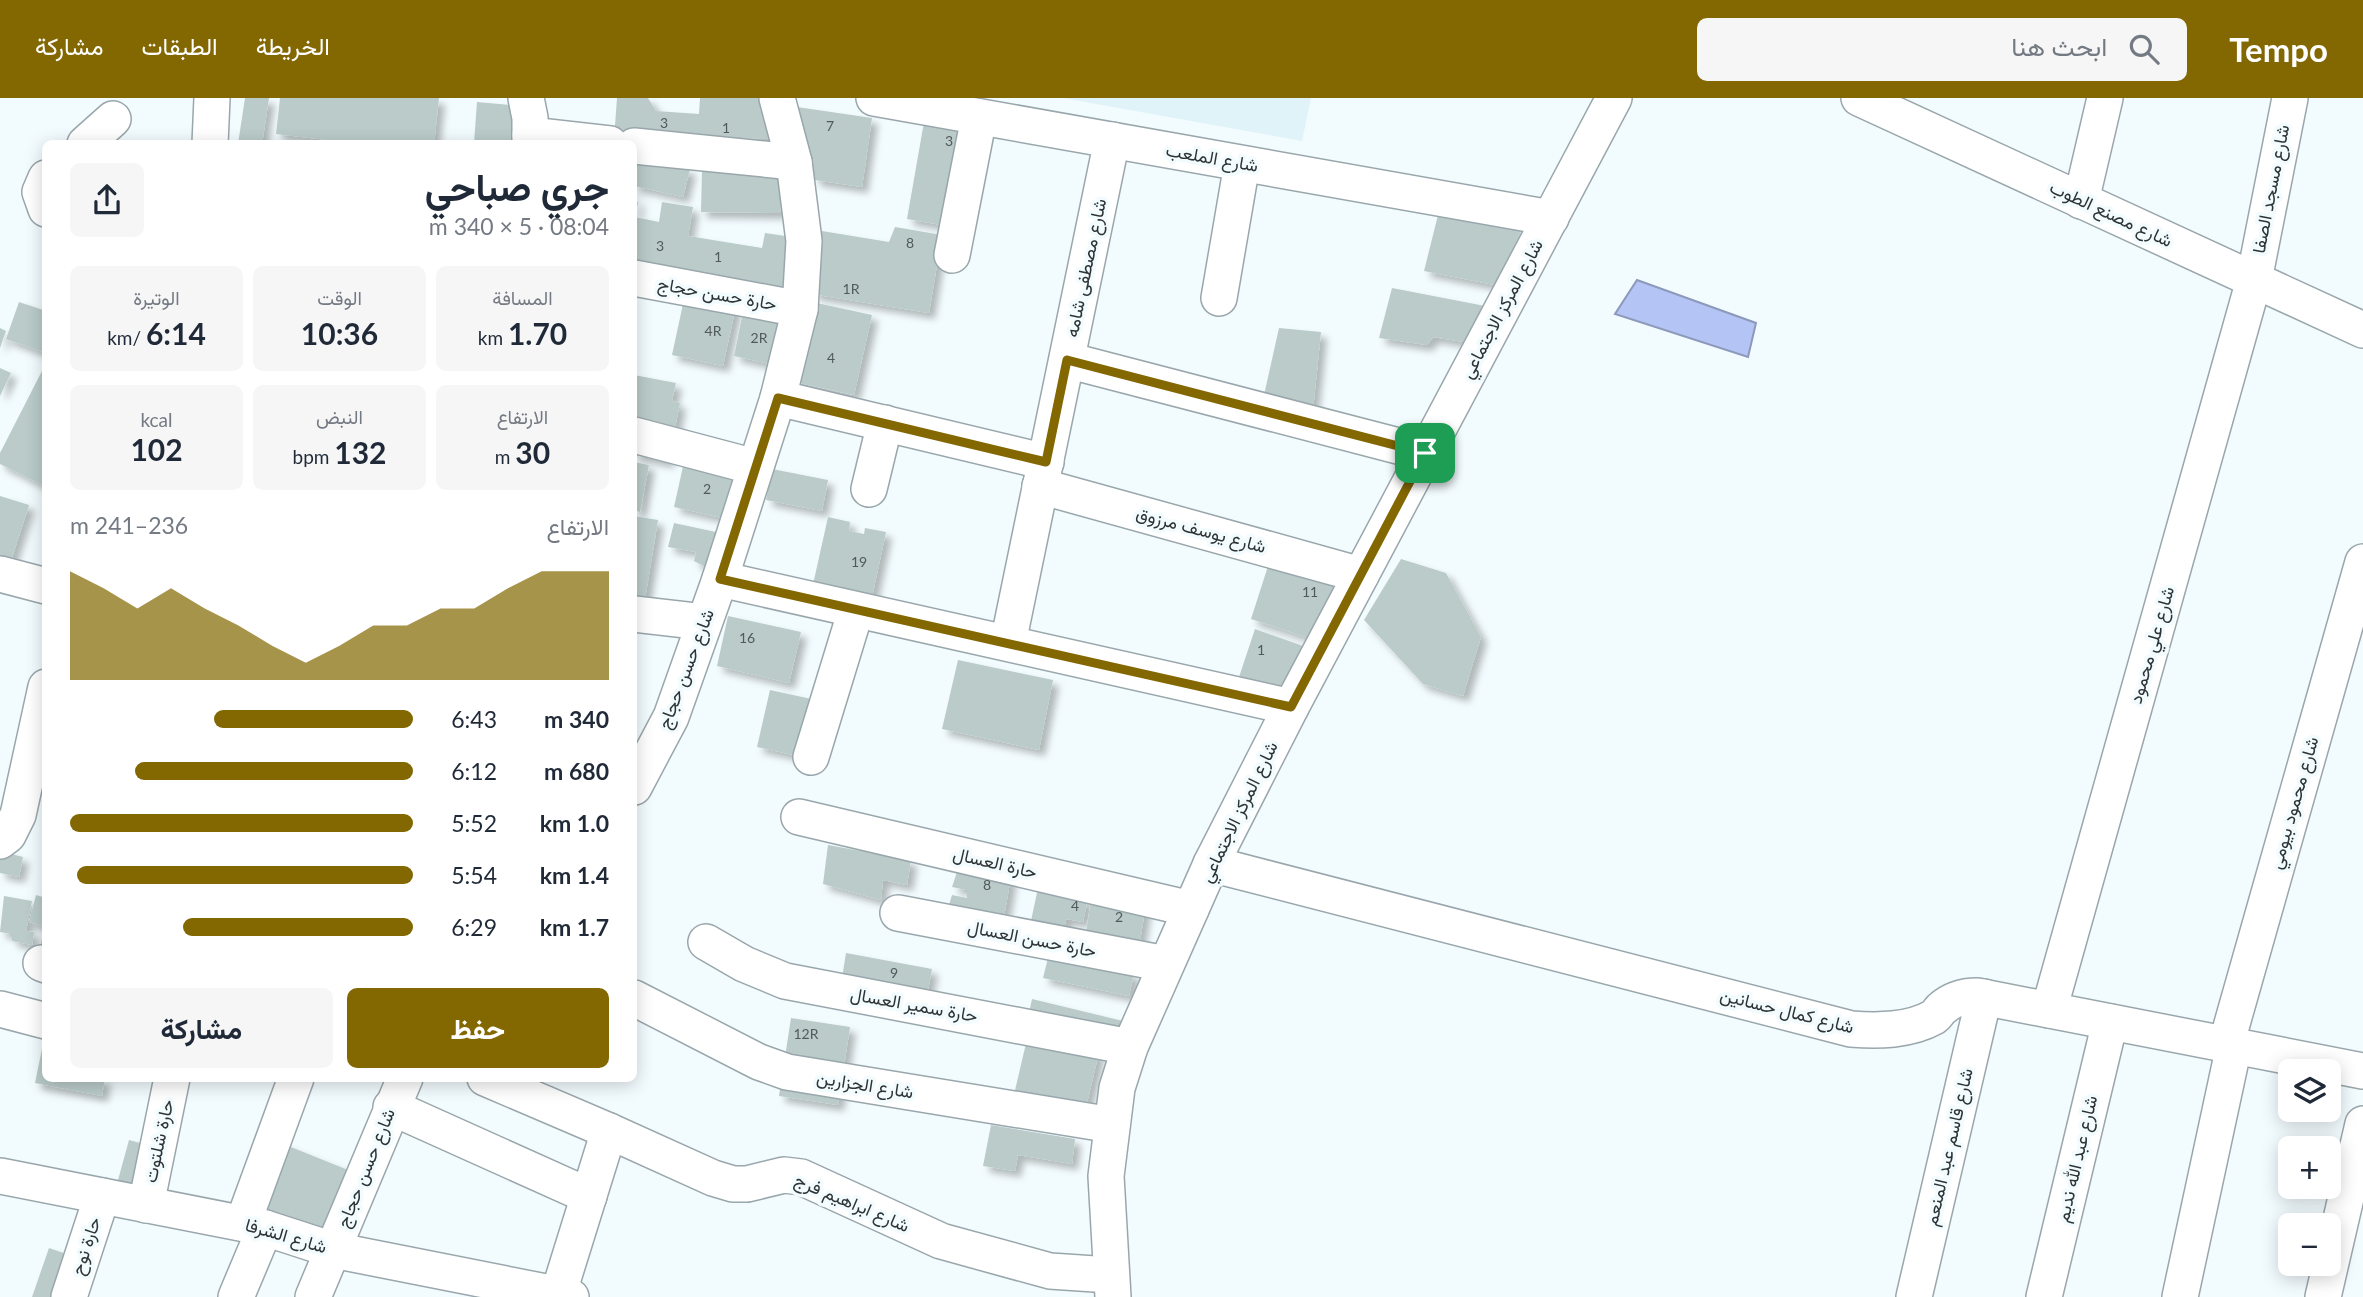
<!DOCTYPE html>
<html lang="ar">
<meta charset="utf-8">
<style>
:root{--surface:#fff;--page:#f6f6f7;--text:#1f2937;--muted:#747a83;--accent:#836700}
body{margin:0;font-family:Lato,Vazirmatn,sans-serif;background:var(--page);color:var(--text);direction:rtl;height:100vh;display:flex;flex-direction:column;font-size:26px;white-space:nowrap}
*{box-sizing:border-box;margin:0}
p{font-size:23px;color:var(--muted)}
.icon{flex:none;width:38px;height:38px;fill:none;stroke:currentColor;stroke-width:2;stroke-linecap:round;stroke-linejoin:round}
.map{position:relative;flex:1;overflow:hidden;direction:ltr}
.details{position:absolute;left:42px;top:42px;width:595px;height:942px;display:flex;flex-direction:column;background:var(--surface);border-radius:10px;box-shadow:0 4px 18px #0003;direction:rtl}
.details>*{flex:none}
.fabs{position:absolute;left:2278px;top:961px;display:grid;gap:14px}
.fabs a{display:grid;place-items:center;width:63px;height:63px;border-radius:10px;background:var(--surface);box-shadow:0 4px 18px #0003;font-size:35px}
.pin{position:absolute;display:grid;place-items:center;width:60px;height:60px;color:#fff;margin:-30px;border-radius:14px;box-shadow:0 4px 10px #0006}
.round{display:grid;place-items:center;flex:none;width:74px;height:74px;border-radius:10px;background:var(--page)}
.head{display:flex;align-items:center;justify-content:space-between;height:119px;padding:0 28px}
h1{font-size:38px;font-weight:700;line-height:52px}
.figures{display:grid;grid-template-columns:repeat(3,1fr);gap:10px;height:119px;padding:7px 28px}
.figures div{display:grid;align-content:center;border-radius:10px;background:var(--page);text-align:center}
.figures b{font-size:30px;font-weight:700}
.figures small{font-size:19px;font-weight:400}
.figures p{font-size:19px}
.chart{height:196px;padding:14px 28px}
.chart p{display:flex;justify-content:space-between}
.chart svg{width:100%;height:126px;margin-top:7px;fill:var(--accent);opacity:.7}
.button{display:flex;gap:14px;margin-top:auto;padding:14px 28px}
.button a{flex:1;height:80px;border-radius:10px;background:var(--accent);color:#fff;font-size:28px;font-weight:700;line-height:80px;text-align:center}
.button a+a{background:var(--page);color:var(--text)}
ul{padding:0 28px;list-style:none;font-size:23px}
li{display:grid;grid-template-columns:112px 84px 1fr;align-items:center;height:52px}
li i{height:18px;border-radius:9px;background:var(--accent)}
header{display:flex;align-items:center;gap:42px;box-sizing:border-box;height:98px;padding:0 35px;background:var(--accent);color:#fff}
header strong{font-size:33px}
nav{display:flex;gap:38px;margin-inline-start:auto;font-size:24px}
.search{width:490px;height:63px;background:var(--page);display:flex;align-items:center;gap:18px;box-sizing:border-box;padding:0 24px;border-radius:10px;color:var(--muted);font-size:26px}
.map>svg:first-child{display:block}
.built{fill:#dff3f9}
.water{fill:#b4c4f4;stroke:#8c99bb;stroke-width:2}
.building{fill:#bacbca;filter:url(#shadow)}
.lines{fill:none;stroke-linecap:round;stroke-linejoin:round}
.minor-casing{stroke:#99a7ac;stroke-width:38}
.minor{stroke:#fff;stroke-width:35}
.route-casing{stroke:#fff;stroke-width:14}
.route{stroke:#836700;stroke-width:9}
.labels{text-anchor:middle;stroke-width:7;stroke-linejoin:round;paint-order:stroke}
.number-label{font-size:14px;fill:#515a5b}
.street-label{font-size:18px;fill:#2e3436;stroke:#f2fbfe}
</style>
<header>
<strong>Tempo</strong>
<div class="search"><svg class="icon" aria-label="search" viewBox="0 0 24 24"><circle cx="10" cy="10" r="6"/><path d="M15 15l6 6"/></svg>ابحث هنا</div>
<nav><a>الخريطة</a><a>الطبقات</a><a>مشاركة</a></nav>
</header>
<div class="map">
<svg width="2363" height="1199" viewBox="0 0 2363 1199">
<defs>
<filter id="shadow"><feDropShadow dx="6" dy="6" stdDeviation="3.5" flood-color="#0004"/></filter>
</defs>
<rect width="100%" height="100%" fill="#f2fbfe"/>
<!-- built -->
<path class="built" d="M1063,0H1311L1302,43Z"/>
<!-- water -->
<path class="water" d="M1637,182L1756,225L1748,259L1615,216Z"/>
<!-- building -->
<g class="building">
<path d="M245,0H269L262,46H238Z"/>
<path d="M280,0H439L434,46H362L276,36Z"/>
<path d="M617,0H648L656,13L699,16L700,0H762L774,41L635,37L615,28Z"/>
<path d="M477,4L522,8L518,46H474Z"/>
<path d="M797,9L872,20L862,89L815,82Z"/>
<path d="M924,24L969,31L953,129L907,121Z"/>
<path d="M634,59L690,71L683,99L634,88Z"/>
<path d="M702,71L782,73L780,115L701,114Z"/>
<path d="M634,103L638,104L635,119L659,124L662,104L693,109L688,138L762,150L765,135L792,139L783,195L634,171Z"/>
<path d="M1438,117L1523,129L1495,187L1424,173Z"/>
<path d="M895,129L942,137L929,215L812,196L822,133L889,144Z"/>
<path d="M1392,190L1485,208L1464,244L1433,239L1427,247L1379,240Z"/>
<path d="M686,192L737,203L723,268L672,257Z"/>
<path d="M19,204L46,213V255L6,241Z"/>
<path d="M817,205L872,217L854,297L790,283Z"/>
<path d="M744,209L785,218L774,267L734,258Z"/>
<path d="M0,230L6,233L0,250Z"/>
<path d="M1279,230L1321,234L1313,311L1262,306Z"/>
<path d="M0,270L11,275L0,298Z"/>
<path d="M43,271L46,273V389L0,366V355Z"/>
<path d="M634,277L676,285L672,303L680,305L668,364L634,357Z"/>
<path d="M634,364L649,367L640,414L634,412Z"/>
<path d="M684,364L741,377L731,422L674,409Z"/>
<path d="M772,371L828,382L822,413L766,402Z"/>
<path d="M0,398L29,407L9,469L0,466Z"/>
<path d="M634,418L658,422L643,513L634,512Z"/>
<path d="M828,419L850,424L849,433L864,436L865,430L886,434L869,513L810,500Z"/>
<path d="M674,425L725,436L708,470L694,463L696,454L668,449Z"/>
<path d="M1401,461L1446,475L1481,539L1463,598L1423,586L1364,522Z"/>
<path d="M1269,465L1336,487L1318,543L1251,521Z"/>
<path d="M728,518L801,534L789,585L717,568Z"/>
<path d="M1255,531L1303,548L1285,601L1237,585Z"/>
<path d="M958,562L1053,582L1039,652L942,631Z"/>
<path d="M770,592L816,602L803,659L757,649Z"/>
<path d="M828,747L911,762L907,787L883,782L881,802L823,786Z"/>
<path d="M0,753L23,759L19,779L0,775Z"/>
<path d="M959,768L1011,779L1002,830L946,817L952,797L967,800V792L952,789Z"/>
<path d="M1038,790L1088,800L1083,824L1066,821L1064,832L1028,837Z"/>
<path d="M1092,796L1146,805L1139,850L1085,841Z"/>
<path d="M36,797L46,800V829L29,824Z"/>
<path d="M4,798L32,803L26,833L34,834L32,847L12,843V836L0,834Z"/>
<path d="M45,830H46V857L38,855Z"/>
<path d="M846,855L932,871L925,908L840,893Z"/>
<path d="M1049,856L1134,875L1129,898L1043,880Z"/>
<path d="M1032,901L1123,923L1118,946L1027,924Z"/>
<path d="M791,920L850,929L838,1007L779,998Z"/>
<path d="M1028,937L1099,954L1083,1022L1012,1005Z"/>
<path d="M44,941L46,980H105L102,998L35,985Z"/>
<path d="M991,1027L1075,1041L1072,1066L1018,1057L1015,1073L983,1068Z"/>
<path d="M129,1042L159,1050L146,1101L115,1093Z"/>
<path d="M276,1043L353,1074L333,1143L255,1119Z"/>
<path d="M49,1150L78,1160L65,1199H32Z"/>
</g>
<g class="lines">
<defs>
<g id="minor">
<path d="M526,0L530,20V46"/>
<path d="M874,0L1551,120"/>
<path d="M1859,0L2363,232"/>
<path d="M530,37L610,46"/>
<path d="M85,46L113,21"/>
<path d="M210,46L212,0"/>
<path d="M634,48L794,64"/>
<path d="M46,80L40,94L46,111"/>
<path d="M2081,103L2105,0"/>
<path d="M952,157L979,19"/>
<path d="M634,180L800,211"/>
<path d="M1219,200L1242,66"/>
<path d="M1067,262L1425,355"/>
<path d="M778,300L1046,364"/>
<path d="M634,337L755,369"/>
<path d="M1040,388L1361,477"/>
<path d="M869,391L885,325"/>
<path d="M0,476L46,488"/>
<path d="M720,481L1291,609"/>
<path d="M634,516L704,524"/>
<path d="M1008,545L1112,42"/>
<path d="M811,659L856,512"/>
<path d="M634,689L671,619L720,481L778,300L800,211L804,143L794,64L777,0"/>
<path d="M799,719L1191,811"/>
<path d="M0,743L8,737L18,717L46,589"/>
<path d="M1211,766L1851,931C1878,933 1909,933 1934,919C1937,917 1938,914 1941,911C1952,901 1963,898 1977,898L2363,973"/>
<path d="M898,815L1166,866"/>
<path d="M706,844L744,866L785,883L1130,949"/>
<path d="M41,865L46,867"/>
<path d="M634,900L759,964L787,974L1112,1027"/>
<path d="M0,911L46,923"/>
<path d="M2049,912L2254,182L2290,0"/>
<path d="M2226,947L2363,464"/>
<path d="M485,980L609,1033L713,1080L733,1086H747L784,1077L801,1079L941,1143L1050,1173L1110,1177"/>
<path d="M391,1009L589,1098"/>
<path d="M0,1078L265,1130L333,1152L571,1199"/>
<path d="M146,1107L172,980"/>
<path d="M243,1125L296,980"/>
<path d="M558,1197L609,1033"/>
<path d="M69,1199L102,1098"/>
<path d="M236,1199L265,1130"/>
<path d="M313,1199L405,980"/>
<path d="M1113,1199L1106,1078L1117,990L1130,949L1211,766L1291,609L1614,0"/>
<path d="M1914,1199L1984,899"/>
<path d="M2044,1199L2110,924"/>
<path d="M2180,1199L2234,948"/>
<path d="M2323,1199L2363,1026"/>
</g>
</defs>
<!-- minor casing -->
<use href="#minor" class="minor-casing"/>
<!-- minor -->
<use href="#minor" class="minor"/>
</g>
<g class="lines">
<defs>
<path id="route" d="M1067,262L1425,355L1291,609L720,481L778,300L1046,364Z"/>
</defs>
<!-- route casing -->
<use href="#route" class="route-casing"/>
<!-- route -->
<use href="#route" class="route"/>
</g>
<g class="labels">
<!-- number labels -->
<g class="number-label">
<text x="664" y="30">3</text>
<text x="830" y="33">7</text>
<text x="726" y="35">1</text>
<text x="949" y="48">3</text>
<text x="910" y="150">8</text>
<text x="660" y="153">3</text>
<text x="718" y="164">1</text>
<text x="851" y="196">1R</text>
<text x="713" y="238">4R</text>
<text x="759" y="245">2R</text>
<text x="831" y="265">4</text>
<text x="707" y="396">2</text>
<text x="859" y="469">19</text>
<text x="1310" y="499">11</text>
<text x="747" y="545">16</text>
<text x="1261" y="557">1</text>
<text x="987" y="792">8</text>
<text x="1075" y="813">4</text>
<text x="1119" y="824">2</text>
<text x="894" y="880">9</text>
<text x="806" y="941">12R</text>
</g>
<!-- street labels -->
<g class="street-label">
<text transform="translate(1212 60) rotate(10)" y="6">شارع الملعب</text>
<text transform="translate(2271 91) rotate(-79)" y="6">شارع مسجد الصفا</text>
<text transform="translate(2111 116) rotate(25)" y="6">شارع مصنع الطوب</text>
<text transform="translate(1086 170) rotate(-78)" y="6">شارع مصطفى شامه</text>
<text transform="translate(717 196) rotate(10)" y="6">حارة حسن حجاج</text>
<text transform="translate(1502 211) rotate(-62)" y="6">شارع المركز الاجتماعي</text>
<text transform="translate(1201 432) rotate(15)" y="6">شارع يوسف مرزوق</text>
<text transform="translate(2152 547) rotate(-74)" y="6">شارع علي محمود</text>
<text transform="translate(686 571) rotate(-69)" y="6">شارع حسن حجاج</text>
<text transform="translate(2294 705) rotate(-74)" y="6">شارع محمود بيومي</text>
<text transform="translate(1239 714) rotate(-64)" y="6">شارع المركز الاجتماعي</text>
<text transform="translate(995 765) rotate(13)" y="6">حارة العسال</text>
<text transform="translate(1032 841) rotate(11)" y="6">حارة حسن العسال</text>
<text transform="translate(914 907) rotate(10)" y="6">حارة سمير العسال</text>
<text transform="translate(1787 913) rotate(14)" y="6">شارع كمال حسانين</text>
<text transform="translate(865 987) rotate(9)" y="6">شارع الجزارين</text>
<text transform="translate(159 1043) rotate(-78)" y="6">حارة شلتوت</text>
<text transform="translate(1949 1049) rotate(-77)" y="6">شارع قاسم عبد المنعم</text>
<text transform="translate(2077 1061) rotate(-77)" y="6">شارع عبد الله نديم</text>
<text transform="translate(366 1070) rotate(-68)" y="6">شارع حسن حجاج</text>
<text transform="translate(852 1105) rotate(23)" y="6">شارع ابراهيم فرج</text>
<text transform="translate(286 1138) rotate(16)" y="6">شارع الشرفا</text>
<text transform="translate(86 1148) rotate(-72)" y="6">حارة نوح</text>
</g>
</g>
</svg>
<div class="fabs">
<a><svg class="icon" aria-label="layers" viewBox="0 0 24 24"><path d="M12 4l9 5-9 5-9-5zM3 14l9 5 9-5"/></svg></a>
<a>+</a>
<a>−</a>
</div>
<div class="pin" style="left:1425px;top:355px;background:#1e9e55"><svg class="icon" aria-label="arrive" viewBox="0 0 24 24"><path d="M6 21V4h12l-3 4 3 4H6"/></svg></div>
<section class="details">
<div class="head"><div><h1>جري صباحي</h1><p>08:04 · 5 × 340 m</p></div><a class="round"><svg class="icon" aria-label="share" viewBox="0 0 24 24"><path d="M12 15V3M7 8l5-5 5 5M5 13v7h14v-7"/></svg></a></div>
<div class="figures">
<div><p>المسافة</p><b>1.70<small> km</small></b></div>
<div><p>الوقت</p><b>10:36</b></div>
<div><p>الوتيرة</p><b>6:14<small> /km</small></b></div>
</div>
<div class="figures">
<div><p>الارتفاع</p><b>30<small> m</small></b></div>
<div><p>النبض</p><b>132<small> bpm</small></b></div>
<div><p>kcal</p><b>102</b></div>
</div>
<div class="chart"><p><span>الارتفاع</span>236–241 m</p>
<svg viewBox="0 0 160 44" preserveAspectRatio="none"><path d="M0 44V6L10 12L20 19L30 12L40 19L50 25L60 32L70 38L80 32L90 25L100 25L110 19L120 19L130 12L140 6L150 6L160 6V44z"/></svg>
</div>
<ul>
<li><b>340 m</b>6:43<i style="width:58%"></i></li>
<li><b>680 m</b>6:12<i style="width:81%"></i></li>
<li><b>1.0 km</b>5:52<i style="width:100%"></i></li>
<li><b>1.4 km</b>5:54<i style="width:98%"></i></li>
<li><b>1.7 km</b>6:29<i style="width:67%"></i></li>
</ul>
<div class="button"><a>حفظ</a><a>مشاركة</a></div>
</section>
</div>
